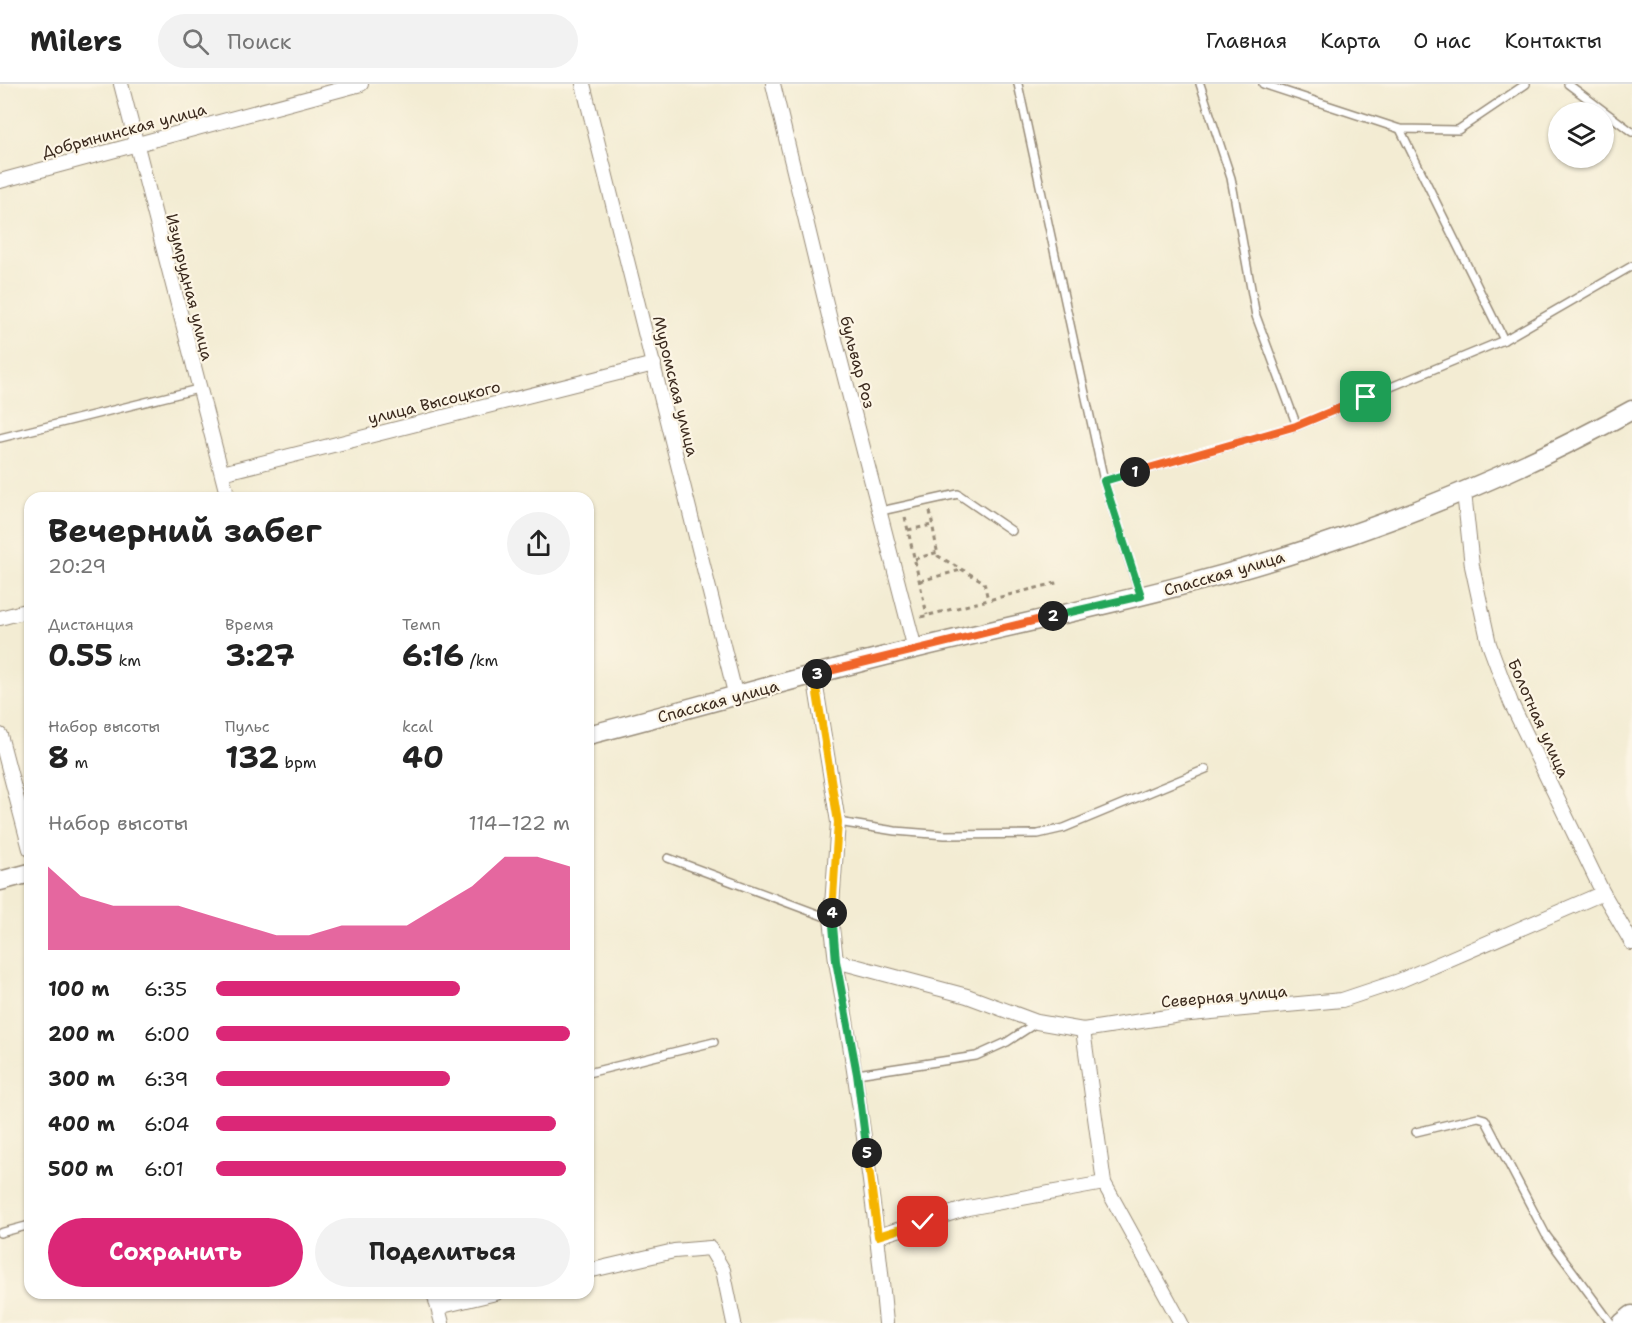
<!DOCTYPE html>
<html lang="ru">
<meta charset="utf-8">
<style>
:root{--surface:#fff;--page:#f2f2f2;--text:#222;--muted:#767676;--line:#e0e0e0;--accent:#db2777}
body{margin:0;font-family:"Shantell Sans",sans-serif;background:var(--page);color:var(--text);height:100vh;display:flex;flex-direction:column;font-size:22px;white-space:nowrap}
*{box-sizing:border-box;margin:0}
p{font-size:20px;color:var(--muted)}
.icon{flex:none;width:33px;height:33px;fill:none;stroke:currentColor;stroke-width:2;stroke-linecap:round;stroke-linejoin:round}
.map{position:relative;flex:1;overflow:hidden}
.drawer{position:absolute;left:24px;top:408px;width:570px;height:807px;display:flex;flex-direction:column;background:var(--surface);border-radius:18px;box-shadow:0 2px 4px #0004}
.drawer>*{flex:none}
.tools{position:absolute;left:1548px;top:18px;display:grid;gap:12px}
.tools a{display:grid;place-items:center;width:66px;height:66px;border-radius:50%;background:var(--surface);box-shadow:0 2px 4px #0004;font-size:30px}
.pin{position:absolute;display:grid;place-items:center;width:51px;height:51px;color:#fff;margin:-26px;border-radius:12px;box-shadow:0 3px 9px #0006}
.km{position:absolute;width:30px;height:30px;margin:-15px;border-radius:50%;background:#222;color:#fff;font-size:16px;line-height:30px;text-align:center}
.round{display:grid;place-items:center;flex:none;width:63px;height:63px;border-radius:32px;background:var(--page)}
.headline{display:flex;align-items:center;justify-content:space-between;height:102px;padding:0 24px}
h1{font-size:33px;font-weight:700;line-height:45px}
.figures{display:grid;grid-template-columns:repeat(3,1fr);gap:9px;height:102px;padding:6px 24px}
.figures div{display:grid;align-content:center}
.figures b{font-size:30px;font-weight:700}
.figures small{font-size:16px;font-weight:400}
.figures p{font-size:16px}
.chart{height:168px;padding:12px 24px}
.chart p{display:flex;justify-content:space-between}
.chart svg{width:100%;height:108px;margin-top:6px;fill:var(--accent);opacity:.7}
.button{display:flex;gap:12px;margin-top:auto;padding:12px 24px}
.button a{flex:1;height:69px;border-radius:36px;background:var(--accent);color:#fff;font-size:24px;font-weight:700;line-height:69px;text-align:center}
.button a+a{background:var(--page);color:var(--text)}
ul{padding:0 24px;list-style:none;font-size:20px}
li{display:grid;grid-template-columns:96px 72px 1fr;align-items:center;height:45px}
li i{height:15px;border-radius:8px;background:var(--accent)}
header{display:flex;align-items:center;gap:36px;box-sizing:border-box;height:84px;padding:0 30px;background:var(--surface);border-bottom:2px solid var(--line)}
header strong{font-size:28px}
nav{display:flex;gap:33px;margin-inline-start:auto;font-size:21px}
.search{width:420px;height:54px;background:var(--page);display:flex;align-items:center;gap:15px;box-sizing:border-box;padding:0 21px;border-radius:33px;color:var(--muted);font-size:22px}
.map>svg:first-child{display:block}
.lines{fill:none;stroke-linecap:round;stroke-linejoin:round}
.service-casing{stroke:#978b78;stroke-width:10}
.minor-casing{stroke:#978b78;stroke-width:16}
.tertiary-casing{stroke:#978b78;stroke-width:21}
.path{stroke:#978b78;stroke-width:3;stroke-dasharray:4.5 4.5;stroke-linecap:butt}
.service{stroke:#fff;stroke-width:7}
.minor{stroke:#fff;stroke-width:14}
.tertiary{stroke:#fff;stroke-width:18}
.split-1-casing{stroke:#fff;stroke-width:12}
.split-2-casing{stroke:#fff;stroke-width:12}
.split-3-casing{stroke:#fff;stroke-width:12}
.split-4-casing{stroke:#fff;stroke-width:12}
.split-5-casing{stroke:#fff;stroke-width:12}
.split-6-casing{stroke:#fff;stroke-width:12}
.split-1{stroke:#f0652b;stroke-width:8}
.split-2{stroke:#22a559;stroke-width:8}
.split-3{stroke:#f0652b;stroke-width:8}
.split-4{stroke:#f5b400;stroke-width:8}
.split-5{stroke:#22a559;stroke-width:8}
.split-6{stroke:#f5b400;stroke-width:8}
.labels{text-anchor:middle;stroke-width:4.5;stroke-linejoin:round;paint-order:stroke}
.street-label{font-size:16px;fill:#3b2a1e;stroke:#fcf5e5}
</style>
<header>
<strong>Milers</strong>
<div class="search"><svg class="icon" aria-label="search" viewBox="0 0 24 24"><circle cx="10" cy="10" r="6"/><path d="M15 15l6 6"/></svg>Поиск</div>
<nav><a>Главная</a><a>Карта</a><a>О нас</a><a>Контакты</a></nav>
</header>
<div class="map">
<svg width="1632" height="1239" viewBox="0 0 1632 1239">
<rect width="100%" height="100%" fill="#fcf5e5"/>
<filter id="ink" filterUnits="userSpaceOnUse"><feTurbulence type="fractalNoise" baseFrequency=".0167" numOctaves="2"/><feDisplacementMap in="SourceGraphic" scale="12" xChannelSelector="R" yChannelSelector="G"/><feConvolveMatrix kernelMatrix="1 2 1 2 8 2 1 2 1" color-interpolation-filters="sRGB"/></filter>
<filter id="wash" filterUnits="userSpaceOnUse"><feTurbulence type="fractalNoise" baseFrequency=".008" numOctaves="4" result="noise"/><feDisplacementMap in="SourceGraphic" scale="24" xChannelSelector="R" yChannelSelector="G"/><feGaussianBlur stdDeviation="1.35" result="paint"/><feColorMatrix in="noise" values="0 0 0 0 0 0 0 0 0 0 0 0 0 0 0 0 0 1.4 0 .05"/><feComposite in="paint" operator="in"/></filter>
<g filter="url(#wash)">
<rect width="100%" height="100%" fill="#f3ecd3"/>
</g>
<g filter="url(#ink)">
<g class="lines">
<defs>
<g id="service">
<path d="M1018,0L1104,397L1140,511"/>
<path d="M1200,0L1231,94L1256,232L1297,342L1504,256L1632,182"/>
<path d="M1263,0L1400,45L1458,46L1526,0"/>
<path d="M1568,0L1632,48"/>
<path d="M1400,45L1504,256"/>
<path d="M0,354L198,305"/>
<path d="M1104,397L1297,342"/>
<path d="M881,427L958,410L1012,447"/>
<path d="M838,738L895,747L945,751L1038,750L1064,744L1206,685"/>
<path d="M668,774L831,835"/>
<path d="M588,989L714,958"/>
<path d="M857,990L976,972L1007,958L1036,939"/>
<path d="M1416,1048L1478,1033L1485,1035L1546,1151L1611,1239"/>
<path d="M0,1149L30,1141"/>
</g>
<g id="minor">
<path d="M121,0L228,414"/>
<path d="M583,0L736,613"/>
<path d="M773,0L830,236L915,565"/>
<path d="M0,97L361,0"/>
<path d="M222,389L654,280"/>
<path d="M1464,408L1472,482L1489,560L1511,619L1603,809L1632,859"/>
<path d="M0,534L30,526"/>
<path d="M814,591L838,738L831,835L836,877L967,912L1037,938L1083,946L1180,931L1342,916L1399,897L1603,809"/>
<path d="M0,651L30,765"/>
<path d="M836,877C857,998 875,1117 886,1239"/>
<path d="M1083,946L1104,1099L1181,1239"/>
<path d="M878,1152L968,1124L1104,1099"/>
<path d="M588,1187L674,1167L710,1164L723,1186L734,1239"/>
<path d="M434,1209L442,1239"/>
<path d="M438,1223L496,1209"/>
</g>
<g id="tertiary">
<path d="M588,651C698,623 808,590 918,564C1050,532 1185,506 1314,463C1423,427 1531,382 1632,326"/>
<path d="M0,797L30,789"/>
<path d="M1622,1239L1632,1231"/>
</g>
</defs>
<!-- service casing -->
<use href="#service" class="service-casing"/>
<!-- minor casing -->
<use href="#minor" class="minor-casing"/>
<!-- tertiary casing -->
<use href="#tertiary" class="tertiary-casing"/>
<!-- path -->
<g class="path">
<path d="M930,427L938,472L984,498L988,516"/>
<path d="M905,433L927,531"/>
<path d="M908,446L932,441"/>
<path d="M915,475L938,468"/>
<path d="M920,497L961,486"/>
<path d="M921,533L1060,498"/>
</g>
<!-- service -->
<use href="#service" class="service"/>
<!-- minor -->
<use href="#minor" class="minor"/>
<!-- tertiary -->
<use href="#tertiary" class="tertiary"/>
</g>
</g>
<g class="lines" filter="url(#ink)">
<defs>
<path id="split-1" d="M1135,388L1296,342L1366,313"/>
<path id="split-2" d="M1053,532L1141,512L1104,397L1135,388"/>
<path id="split-3" d="M817,590L1053,532"/>
<path id="split-4" d="M817,590L814,591L838,738L832,829"/>
<path id="split-5" d="M832,829L836,877L857,990L867,1069"/>
<path id="split-6" d="M867,1069L878,1152L923,1138"/>
</defs>
<!-- split-1 casing -->
<use href="#split-1" class="split-1-casing"/>
<!-- split-2 casing -->
<use href="#split-2" class="split-2-casing"/>
<!-- split-3 casing -->
<use href="#split-3" class="split-3-casing"/>
<!-- split-4 casing -->
<use href="#split-4" class="split-4-casing"/>
<!-- split-5 casing -->
<use href="#split-5" class="split-5-casing"/>
<!-- split-6 casing -->
<use href="#split-6" class="split-6-casing"/>
<!-- split-1 -->
<use href="#split-1" class="split-1"/>
<!-- split-2 -->
<use href="#split-2" class="split-2"/>
<!-- split-3 -->
<use href="#split-3" class="split-3"/>
<!-- split-4 -->
<use href="#split-4" class="split-4"/>
<!-- split-5 -->
<use href="#split-5" class="split-5"/>
<!-- split-6 -->
<use href="#split-6" class="split-6"/>
</g>
<g class="labels">
<!-- street labels -->
<g class="street-label">
<text transform="translate(124 46) rotate(-15)" y="6">Добрынинская улица</text>
<text transform="translate(190 203) rotate(76)" y="6">Изумрудная улица</text>
<text transform="translate(858 278) rotate(75)" y="6">бульвар Роз</text>
<text transform="translate(676 302) rotate(76)" y="6">Муромская улица</text>
<text transform="translate(434 318) rotate(-14)" y="6">улица Высоцкого</text>
<text transform="translate(1224 489) rotate(-16)" y="6">Спасская улица</text>
<text transform="translate(718 617) rotate(-15)" y="6">Спасская улица</text>
<text transform="translate(1539 634) rotate(66)" y="6">Болотная улица</text>
<text transform="translate(1224 912) rotate(-5)" y="6">Северная улица</text>
</g>
</g>
</svg>
<div class="tools">
<a><svg class="icon" aria-label="layers" viewBox="0 0 24 24"><path d="M12 4l9 5-9 5-9-5zM3 14l9 5 9-5"/></svg></a>
</div>
<div class="pin" style="left:1366px;top:313px;background:#1e9e55"><svg class="icon" aria-label="arrive" viewBox="0 0 24 24"><path d="M6 21V4h12l-3 4 3 4H6"/></svg></div>
<div class="pin" style="left:923px;top:1138px;background:#d93025"><svg class="icon" aria-label="check" viewBox="0 0 24 24"><path d="M5 12l5 5 9-10"/></svg></div>
<b class="km" style="left:1135px;top:388px">1</b>
<b class="km" style="left:1053px;top:532px">2</b>
<b class="km" style="left:817px;top:590px">3</b>
<b class="km" style="left:832px;top:829px">4</b>
<b class="km" style="left:867px;top:1069px">5</b>
<section class="drawer">
<div class="headline"><div><h1>Вечерний забег</h1><p>20:29</p></div><a class="round"><svg class="icon" aria-label="share" viewBox="0 0 24 24"><path d="M12 15V3M7 8l5-5 5 5M5 13v7h14v-7"/></svg></a></div>
<div class="figures">
<div><p>Дистанция</p><b>0.55<small> km</small></b></div>
<div><p>Время</p><b>3:27</b></div>
<div><p>Темп</p><b>6:16<small> /km</small></b></div>
</div>
<div class="figures">
<div><p>Набор высоты</p><b>8<small> m</small></b></div>
<div><p>Пульс</p><b>132<small> bpm</small></b></div>
<div><p>kcal</p><b>40</b></div>
</div>
<div class="chart"><p><span>Набор высоты</span>114–122 m</p>
<svg viewBox="0 0 160 44" preserveAspectRatio="none"><path d="M0 44V10L10 22L20 26L30 26L40 26L50 30L60 34L70 38L80 38L90 34L100 34L110 34L120 26L130 18L140 6L150 6L160 10V44z"/></svg>
</div>
<ul>
<li><b>100 m</b>6:35<i style="width:69%"></i></li>
<li><b>200 m</b>6:00<i style="width:100%"></i></li>
<li><b>300 m</b>6:39<i style="width:66%"></i></li>
<li><b>400 m</b>6:04<i style="width:96%"></i></li>
<li><b>500 m</b>6:01<i style="width:99%"></i></li>
</ul>
<div class="button"><a>Сохранить</a><a>Поделиться</a></div>
</section>
</div>
